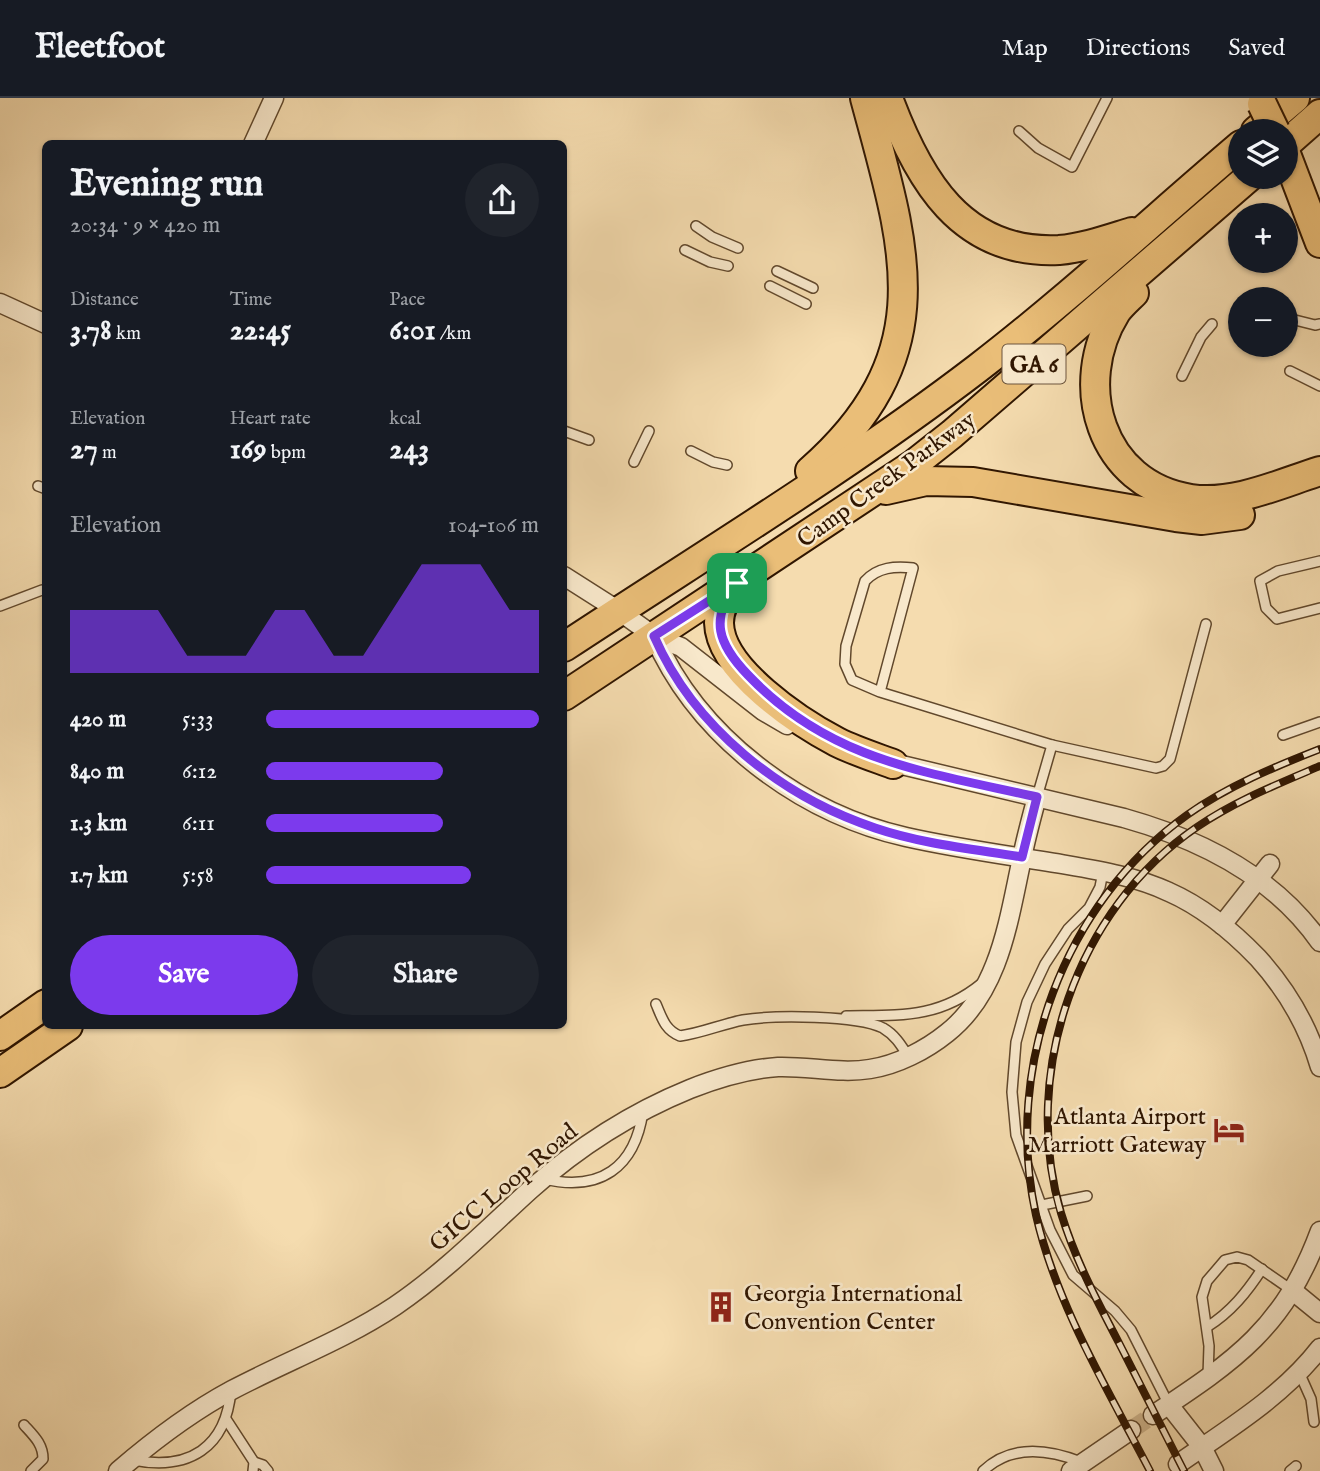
<!DOCTYPE html>
<meta charset="utf-8">
<style>
:root{--surface:#171b24;--page:#20242c;--text:#f1f3f6;--muted:#9ea1a6;--line:#363941;--accent:#7c3aed}
body{margin:0;font-family:"IM FELL English",serif;background:var(--page);color:var(--text);height:100vh;display:flex;flex-direction:column;font-size:26px;white-space:nowrap}
*{box-sizing:border-box;margin:0}
p{font-size:23px;color:var(--muted)}
.icon{flex:none;width:38px;height:38px;fill:none;stroke:currentColor;stroke-width:2;stroke-linecap:round;stroke-linejoin:round}
.map{position:relative;flex:1;overflow:hidden}
.details{position:absolute;left:42px;top:42px;width:525px;height:889px;display:flex;flex-direction:column;background:var(--surface);border-radius:10px;box-shadow:0 2px 5px #0004}
.details>*{flex:none}
.fabs{position:absolute;left:1228px;top:21px;display:grid;gap:14px}
.fabs a{display:grid;place-items:center;width:70px;height:70px;border-radius:50%;background:var(--surface);box-shadow:0 2px 5px #0004;font-size:35px}
.pin{position:absolute;display:grid;place-items:center;width:60px;height:60px;color:#fff;margin:-30px;border-radius:14px;box-shadow:0 4px 10px #0006}
.round{display:grid;place-items:center;flex:none;width:74px;height:74px;border-radius:37px;background:var(--page)}
.head{display:flex;align-items:center;justify-content:space-between;height:119px;padding:0 28px}
h1{font-size:38px;font-weight:800;line-height:52px}
.figures{display:grid;grid-template-columns:repeat(3,1fr);gap:10px;height:119px;padding:7px 28px}
.figures div{display:grid;align-content:center}
.figures b{font-size:30px;font-weight:800}
.figures small{font-size:19px;font-weight:400}
.figures p{font-size:19px}
.chart{height:196px;padding:14px 28px}
.chart p{display:flex;justify-content:space-between}
.chart svg{width:100%;height:126px;margin-top:7px;fill:var(--accent);opacity:.7}
.button{display:flex;gap:14px;margin-top:auto;padding:14px 28px}
.button a{flex:1;height:80px;border-radius:42px;background:var(--accent);color:#fff;font-size:28px;font-weight:800;line-height:80px;text-align:center}
.button a+a{background:var(--page);color:var(--text)}
ul{padding:0 28px;list-style:none;font-size:23px}
li{display:grid;grid-template-columns:112px 84px 1fr;align-items:center;height:52px}
li i{height:18px;border-radius:9px;background:var(--accent)}
header{display:flex;align-items:center;gap:42px;box-sizing:border-box;height:98px;padding:0 35px;background:var(--surface);border-bottom:2px solid var(--line)}
header strong{font-size:33px}
nav{display:flex;gap:38px;margin-inline-start:auto;font-size:24px}
.map>svg:first-child{display:block}
.lines{fill:none;stroke-linecap:round;stroke-linejoin:round}
.minor-tunnel{stroke:#ceb48c;stroke-width:18;stroke-dasharray:18 9;stroke-linecap:butt}
.service-casing{stroke:#61482c;stroke-width:12}
.minor-casing{stroke:#61482c;stroke-width:21}
.primary-casing{stroke:#301601;stroke-width:32}
.service{stroke:#f8e8cb;stroke-width:9}
.minor{stroke:#f8e8cb;stroke-width:18}
.primary{stroke:#eabe78;stroke-width:28}
.rail-casing{stroke:#301601;stroke-width:8}
.rail{stroke:#f8e8cb;stroke-width:5;stroke-dasharray:16;stroke-linecap:butt}
.primary-bridge-casing{stroke:#301601;stroke-width:32;stroke-linecap:butt}
.primary-bridge{stroke:#eabe78;stroke-width:28}
.route-casing{stroke:#fff;stroke-width:14}
.route{stroke:#7c3aed;stroke-width:9}
.labels{text-anchor:middle;stroke-width:5;stroke-linejoin:round;paint-order:stroke}
.shield{fill:#f8e8cb;stroke:#6c553e;stroke-width:2}
.shield-label{font-size:23px;font-weight:bold;fill:#301601}
.street-label{font-size:24px;fill:#301601;stroke:#f8e8cb}
.poi-label{font-size:24px;fill:#301601;stroke:#f8e8cb;text-anchor:end}
</style>
<header>
<strong>Fleetfoot</strong>
<nav><a>Map</a><a>Directions</a><a>Saved</a></nav>
</header>
<div class="map">
<svg width="1320" height="1373" viewBox="0 0 1320 1373">
<rect width="100%" height="100%" fill="#f5dcaf"/>
<filter id="stains"><feTurbulence type="fractalNoise" baseFrequency=".00286" numOctaves="4"/><feColorMatrix values="0 0 0 0 .2 0 0 0 0 .09 0 0 0 0 .02 0 0 0 .5 -.17"/></filter>
<radialGradient id="worn" r=".72"><stop offset=".6" stop-color="#630" stop-opacity="0"/><stop offset="1" stop-color="#630" stop-opacity=".3"/></radialGradient>
<g class="lines">
<!-- minor-tunnel -->
<path class="minor-tunnel" d="M1131,1332L1153,1317"/>
<defs>
<g id="service">
<path d="M1019,33L1038,50L1072,69L1107,0"/>
<path d="M696,128L712,139L738,150"/>
<path d="M685,152L710,164L728,168"/>
<path d="M777,173L813,190"/>
<path d="M770,188L806,206"/>
<path d="M1291,221L1315,227L1320,226"/>
<path d="M1290,273L1320,288"/>
<path d="M1182,278L1201,239L1212,226"/>
<path d="M564,333L589,342"/>
<path d="M691,353L713,364L727,367"/>
<path d="M634,364L649,333"/>
<path d="M38,388L46,391"/>
<path d="M1320,463L1278,473L1260,483L1266,510L1277,521L1320,510"/>
<path d="M0,508L42,492"/>
<path d="M880,594L913,470C895,468 878,469 865,483L846,548L845,566L852,582L880,594L1052,647L1037,699"/>
<path d="M1283,637L1320,624"/>
<path d="M1052,647L1156,670L1163,668L1170,661L1206,526"/>
<path d="M1103,774L1100,789L1089,810L1068,831L1045,866L1027,904L1016,944L1012,994L1016,1037L1050,1132L1073,1177L1115,1213L1131,1232L1169,1307"/>
<path d="M656,906C662,920 665,932 680,938C702,935 722,926 743,922C773,917 857,917 883,930C895,937 901,947 908,958"/>
<path d="M846,918C899,917 938,921 981,886"/>
<path d="M544,1081C600,1094 635,1070 643,1013"/>
<path d="M1042,1107L1087,1098"/>
<path d="M1207,1229C1231,1214 1247,1194 1262,1171"/>
<path d="M1299,1274L1311,1301L1314,1324"/>
<path d="M1208,1278L1209,1248L1202,1199L1207,1183L1225,1162L1237,1159L1248,1162L1293,1193"/>
<path d="M226,1321L254,1364L253,1373"/>
<path d="M24,1327C34,1338 43,1346 43,1361L31,1373"/>
<path d="M133,1362C189,1373 226,1350 231,1292"/>
<path d="M254,1364L263,1367L268,1373"/>
<path d="M983,1373C1011,1346 1048,1351 1081,1364"/>
<path d="M1290,1373L1296,1368"/>
</g>
<g id="minor">
<path d="M253,46L274,0"/>
<path d="M0,205L46,226"/>
<path d="M564,478L619,513L654,538L681,549L763,613L787,627"/>
<path d="M654,538C698,639 800,715 906,739C959,751 1014,758 1067,767C1102,773 1137,779 1169,794C1203,809 1233,834 1258,860C1286,891 1308,928 1320,969"/>
<path d="M885,663L1124,720C1199,741 1274,778 1320,844"/>
<path d="M1222,827L1270,766"/>
<path d="M1293,1193L1320,1215"/>
<path d="M1169,1307L1202,1349L1214,1373"/>
<path d="M1153,1317C1236,1262 1284,1230 1320,1133"/>
<path d="M1178,1366C1228,1331 1282,1299 1320,1250"/>
<path d="M118,1373C154,1342 191,1314 232,1292C287,1263 344,1242 395,1208C445,1174 486,1132 530,1092C577,1050 631,1015 690,991C718,980 748,971 778,969C809,968 840,976 870,971C897,967 926,952 947,935C999,894 1008,825 1021,765C1025,743 1031,721 1037,699"/>
<path d="M1071,1373L1131,1332"/>
</g>
<g id="primary">
<path d="M888,0C918,81 961,157 1059,152C1084,150 1109,141 1132,134"/>
<path d="M1256,33L1295,0"/>
<path d="M1286,46L1320,16"/>
<path d="M1286,56L1320,145"/>
<path d="M1134,195C1128,201 1121,207 1116,214C1071,286 1100,387 1191,401C1235,407 1279,386 1320,373"/>
<path d="M810,373C944,255 905,149 865,0"/>
<path d="M886,392L926,383L973,384L1176,419L1202,422L1240,417"/>
<path d="M736,486C727,497 719,509 719,525C720,572 799,624 837,644C855,653 874,659 893,666"/>
<path d="M564,549C702,458 846,371 978,270C1069,200 1154,121 1241,47"/>
<path d="M564,598L914,366L952,336L1249,79"/>
<path d="M0,938L46,906"/>
<path d="M0,975L68,928"/>
</g>
</defs>
<!-- service casing -->
<use href="#service" class="service-casing"/>
<!-- minor casing -->
<use href="#minor" class="minor-casing"/>
<!-- primary casing -->
<use href="#primary" class="primary-casing"/>
<!-- service -->
<use href="#service" class="service"/>
<!-- minor -->
<use href="#minor" class="minor"/>
<!-- primary -->
<use href="#primary" class="primary"/>
<defs>
<g id="rail">
<path d="M1150,1373C1108,1292 1056,1206 1036,1117C1003,969 1064,805 1187,717C1228,688 1274,669 1320,651"/>
<path d="M1184,1373C1162,1330 1141,1288 1119,1245C1097,1203 1075,1161 1061,1115C1020,976 1076,811 1197,729C1235,703 1278,686 1320,668"/>
</g>
</defs>
<!-- rail casing -->
<use href="#rail" class="rail-casing"/>
<!-- rail -->
<use href="#rail" class="rail"/>
<defs>
<path id="primary-bridge" d="M1262,6L1275,33"/>
</defs>
<!-- primary-bridge casing -->
<use href="#primary-bridge" class="primary-bridge-casing"/>
<!-- primary-bridge -->
<use href="#primary-bridge" class="primary-bridge"/>
</g>
<g class="lines">
<defs>
<path id="route" d="M737,485C709,521 718,546 748,577C830,663 926,674 1037,699L1022,759C973,751 922,746 875,730C782,699 694,630 654,538Z"/>
</defs>
<!-- route casing -->
<use href="#route" class="route-casing"/>
<!-- route -->
<use href="#route" class="route"/>
</g>
<!-- icons -->
<defs>
<symbol id="hotel-bare" viewBox="-9 -9 18 18"><path d="M-6-4.5h1.5V1H6V5H4.5V3h-9V5H-6ZM-4 0a1.8 1.8 0 1 1 3.6 0ZM.5 0V-2.5h3Q6-2.5 6 0Z" fill="#8f2418" stroke="#f8e8cb" stroke-width="2.5" paint-order="stroke"/></symbol>
<symbol id="building-bare" viewBox="-9 -9 18 18"><path d="M-4-6H4V6H1V3H-1V6H-4ZM-2.5-4.3h1.7v1.8h-1.7ZM.8-4.3h1.7v1.8H.8ZM-2.5-1h1.7V.8h-1.7ZM.8-1h1.7V.8H.8Z" fill="#8f2418" stroke="#f8e8cb" stroke-width="2.5" paint-order="stroke"/></symbol>
</defs>
<g fill-rule="evenodd">
<use href="#hotel-bare" x="1207" y="1010" width="44" height="44"/>
<use href="#building-bare" x="699" y="1187" width="44" height="44"/>
</g>
<g class="labels">
<!-- shield labels -->
<rect class="shield" x="1002.5" y="246.5" width="63" height="39" rx="5"/>
<g class="shield-label">
<text x="1034" y="274">GA 6</text>
</g>
<!-- street labels -->
<g class="street-label">
<text transform="translate(886 381) rotate(-36)" y="8">Camp Creek Parkway</text>
<text transform="translate(503 1089) rotate(-40)" y="8">GICC Loop Road</text>
</g>
<!-- poi labels -->
<g class="poi-label">
<text x="1206" y="1026">Atlanta Airport<tspan x="1206" dy="28">Marriott Gateway</tspan></text>
<text x="744" y="1203" text-anchor="start">Georgia International<tspan x="744" dy="28">Convention Center</tspan></text>
</g>
</g>
<rect width="100%" height="100%" filter="url(#stains)"/>
<rect width="100%" height="100%" fill="url(#worn)"/>
</svg>
<div class="fabs">
<a><svg class="icon" aria-label="layers" viewBox="0 0 24 24"><path d="M12 4l9 5-9 5-9-5zM3 14l9 5 9-5"/></svg></a>
<a>+</a>
<a>−</a>
</div>
<div class="pin" style="left:737px;top:485px;background:#1e9e55"><svg class="icon" aria-label="arrive" viewBox="0 0 24 24"><path d="M6 21V4h12l-3 4 3 4H6"/></svg></div>
<section class="details">
<div class="head"><div><h1>Evening run</h1><p>20:34 · 9 × 420 m</p></div><a class="round"><svg class="icon" aria-label="share" viewBox="0 0 24 24"><path d="M12 15V3M7 8l5-5 5 5M5 13v7h14v-7"/></svg></a></div>
<div class="figures">
<div><p>Distance</p><b>3.78<small> km</small></b></div>
<div><p>Time</p><b>22:45</b></div>
<div><p>Pace</p><b>6:01<small> /km</small></b></div>
</div>
<div class="figures">
<div><p>Elevation</p><b>27<small> m</small></b></div>
<div><p>Heart rate</p><b>169<small> bpm</small></b></div>
<div><p>kcal</p><b>243</b></div>
</div>
<div class="chart"><p><span>Elevation</span>104–106 m</p>
<svg viewBox="0 0 160 44" preserveAspectRatio="none"><path d="M0 44V22L10 22L20 22L30 22L40 38L50 38L60 38L70 22L80 22L90 38L100 38L110 22L120 6L130 6L140 6L150 22L160 22V44z"/></svg>
</div>
<ul>
<li><b>420 m</b>5:33<i style="width:100%"></i></li>
<li><b>840 m</b>6:12<i style="width:65%"></i></li>
<li><b>1.3 km</b>6:11<i style="width:65%"></i></li>
<li><b>1.7 km</b>5:58<i style="width:75%"></i></li>
</ul>
<div class="button"><a>Save</a><a>Share</a></div>
</section>
</div>
